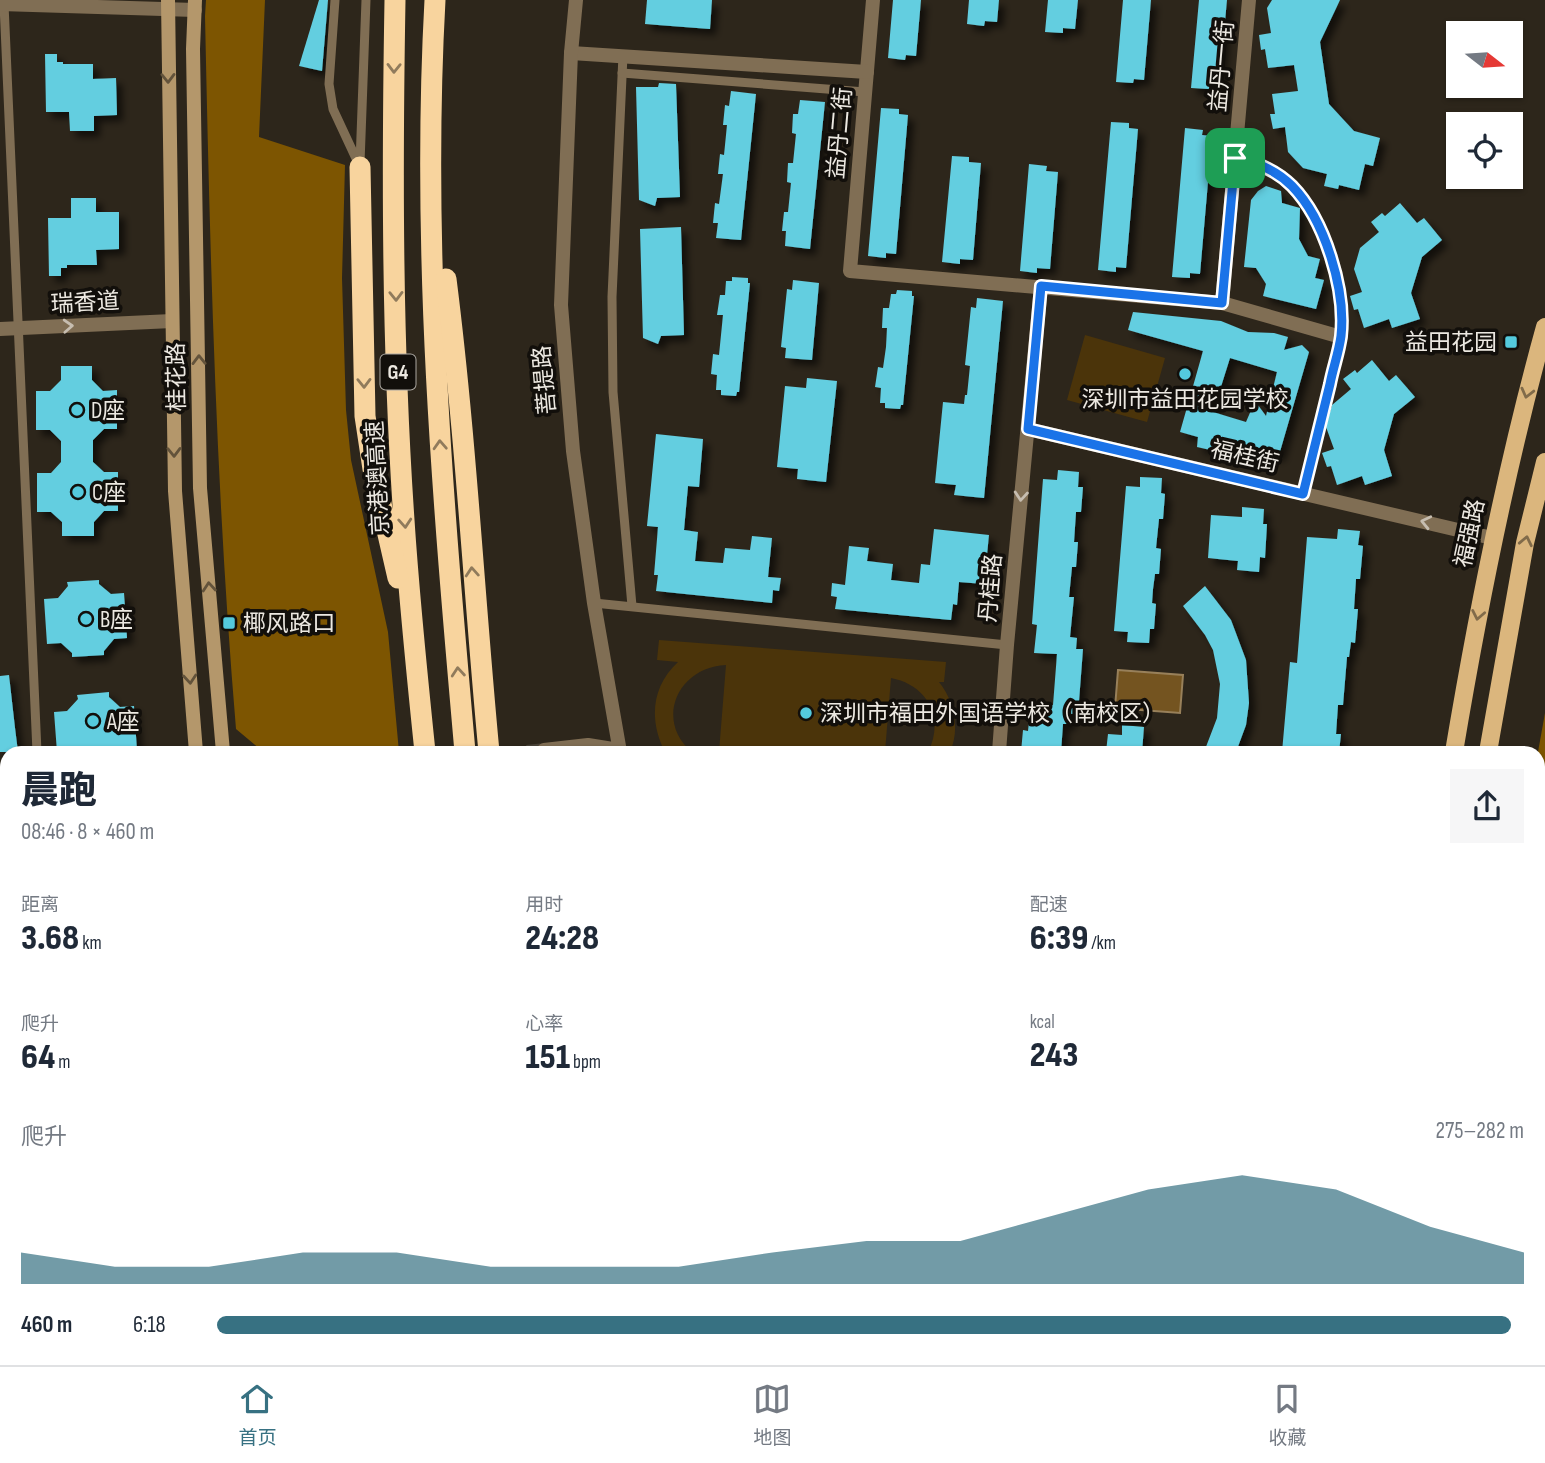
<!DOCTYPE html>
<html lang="zh">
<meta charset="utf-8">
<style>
:root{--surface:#fff;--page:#f6f6f7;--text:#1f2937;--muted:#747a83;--line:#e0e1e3;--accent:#377182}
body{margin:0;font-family:"Sofia Sans Condensed","Noto Sans SC",sans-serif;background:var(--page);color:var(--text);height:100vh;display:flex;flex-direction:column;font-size:26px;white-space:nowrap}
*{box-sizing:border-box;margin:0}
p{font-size:23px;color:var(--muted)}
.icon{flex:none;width:38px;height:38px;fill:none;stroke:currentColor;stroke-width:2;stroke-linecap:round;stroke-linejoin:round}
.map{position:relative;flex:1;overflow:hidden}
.details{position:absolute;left:0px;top:746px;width:1545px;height:620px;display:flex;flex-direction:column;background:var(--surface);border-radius:21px 21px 0 0;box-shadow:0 2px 5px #0004}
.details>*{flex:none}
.needle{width:46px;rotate:107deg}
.tools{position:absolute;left:1446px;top:21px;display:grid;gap:14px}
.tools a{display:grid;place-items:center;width:77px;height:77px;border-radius:0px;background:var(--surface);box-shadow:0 2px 5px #0004;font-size:35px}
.pin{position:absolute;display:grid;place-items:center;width:60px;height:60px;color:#fff;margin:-30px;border-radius:14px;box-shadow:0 4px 10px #0006}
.round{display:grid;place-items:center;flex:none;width:74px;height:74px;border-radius:0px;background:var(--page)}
.headline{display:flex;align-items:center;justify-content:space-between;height:119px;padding:0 21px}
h1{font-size:38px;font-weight:800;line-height:52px}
.metrics{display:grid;grid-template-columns:repeat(3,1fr);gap:10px;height:119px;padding:7px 21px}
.metrics div{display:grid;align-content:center}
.metrics b{font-size:35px;font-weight:800}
.metrics small{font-size:19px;font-weight:400}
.metrics p{font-size:19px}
.chart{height:196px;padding:14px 21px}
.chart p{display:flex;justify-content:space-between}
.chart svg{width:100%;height:126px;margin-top:7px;fill:var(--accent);opacity:.7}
ul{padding:0 21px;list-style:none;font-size:23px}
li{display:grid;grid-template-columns:112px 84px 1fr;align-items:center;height:52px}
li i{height:18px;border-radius:9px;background:var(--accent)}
.dock{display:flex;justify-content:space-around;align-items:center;height:98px;border-top:2px solid var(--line);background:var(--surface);font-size:19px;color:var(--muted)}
.dock a{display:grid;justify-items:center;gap:4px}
.dock .current{color:var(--accent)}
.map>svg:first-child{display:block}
.green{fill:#4b340a}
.forest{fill:#7d5501}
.water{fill:#745420;stroke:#98805a;stroke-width:2}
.building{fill:#64cee0;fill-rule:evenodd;filter:url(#shadow)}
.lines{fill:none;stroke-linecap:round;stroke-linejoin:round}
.tertiary-tunnel{stroke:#4a4339;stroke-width:14;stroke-dasharray:14 7;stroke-linecap:butt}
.path{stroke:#6a635a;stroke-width:2.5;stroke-dasharray:3.5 5;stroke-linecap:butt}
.service{stroke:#806e54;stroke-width:9}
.minor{stroke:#806e54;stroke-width:14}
.tertiary{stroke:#806e54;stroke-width:14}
.secondary{stroke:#b4976b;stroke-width:14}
.primary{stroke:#dbb67d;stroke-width:18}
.motorway{stroke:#f8d49e;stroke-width:21}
.oneway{stroke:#907b5c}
.oneway2{stroke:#63533b}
.oneway3{stroke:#c6bdb0}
.oneway4{stroke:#816b4a}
.route-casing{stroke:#fff;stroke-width:14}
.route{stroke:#1a73e8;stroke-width:9}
.poi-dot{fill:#54cadd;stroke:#120f0b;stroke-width:2.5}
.labels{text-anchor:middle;stroke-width:7;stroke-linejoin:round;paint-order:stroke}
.shield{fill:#120f0b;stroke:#aba7a1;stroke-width:2}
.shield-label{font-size:21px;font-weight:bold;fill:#ece8e1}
.street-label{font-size:23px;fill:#ece8e1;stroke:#120f0b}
.poi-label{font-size:23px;fill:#ece8e1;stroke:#120f0b;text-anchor:start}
</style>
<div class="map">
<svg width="1545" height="1365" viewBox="0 0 1545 1365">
<defs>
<filter id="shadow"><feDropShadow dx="6" dy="6" stdDeviation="3.5" flood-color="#0009"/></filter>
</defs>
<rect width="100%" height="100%" fill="#2d261b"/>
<!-- green -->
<g class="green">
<path d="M1085,335L1165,358L1147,422L1067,400Z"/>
<path d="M659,640L946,662L944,682H939C955,702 960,729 950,752H928C945,719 928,685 891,678L885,752H719L726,665C678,667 654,720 692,752H665C649,721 651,687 678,662L657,660Z"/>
</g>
<!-- forest -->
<g class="forest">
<path d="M206,0H265L259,137L345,165L342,278L346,410L351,460L388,632L399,752H367L366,748L335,752L261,750L236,729C216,492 210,254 205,16Z"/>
<path d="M1545,713V834H1538V752Z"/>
<path d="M370,1358H468L467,1365H372Z"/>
<path d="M650,1358H730L732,1365H652Z"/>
</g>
<!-- water -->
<path class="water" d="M1118,670L1183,675L1180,713L1115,708Z"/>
<!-- building -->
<g class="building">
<path d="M319,0H328L322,71L299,66Z"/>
<path d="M647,0H712L710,29L645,24Z"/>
<path d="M893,0H921L916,56L906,55L905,60L888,58Z"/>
<path d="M969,0H999L997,22L985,21L984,26L967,24Z"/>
<path d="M1048,0H1078L1075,29L1063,28V33L1045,32Z"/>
<path d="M1123,0H1151L1144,80L1134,79L1133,83L1116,82Z"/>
<path d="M1199,0H1227L1219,85L1210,84L1209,89L1191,88Z"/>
<path d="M1272,0H1340L1320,42L1329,104L1354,131L1380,138L1373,166L1365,164L1359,190L1339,185L1338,189L1324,186L1327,174L1303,168L1288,152L1285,127L1273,129L1270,114H1275L1272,94L1298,91L1294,65L1268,68L1265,49L1261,50L1259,35L1271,33L1267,8Z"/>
<path d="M45,54H57V62H63V64H93V79L116,78L117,115L94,116V131H70L69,112H46Z"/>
<path d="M659,83L676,84L680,197L657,198L655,206L639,200L636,87H658Z"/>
<path d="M731,91L756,94L741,240L716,238L718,223H713L715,203L719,204L723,174H718L720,154L724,155L727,125H723L725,105L729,106Z"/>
<path d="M800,100L825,102L810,249L785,246L786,231H782L784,212H788L791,183L787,182L788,163H793L796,134L792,133L793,114H798Z"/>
<path d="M881,108L899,109V114L908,115L896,254L886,253V258L868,256Z"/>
<path d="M1111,122L1129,123V128L1138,129L1126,268L1116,267V272L1098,270Z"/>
<path d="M1185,128L1203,130L1202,135L1212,136L1200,274L1190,273V278L1172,277Z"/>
<path d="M952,156L969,157V162L981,163L973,260L960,259V264L942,262Z"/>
<path d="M1029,164L1047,166L1046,171L1058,172L1050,269L1037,268V273L1020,271Z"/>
<path d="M1266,186L1281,191L1282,203L1300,208L1299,239L1308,256L1320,259L1315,278L1324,280L1316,309L1263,296L1266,284L1256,268L1244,267L1251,200L1258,191Z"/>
<path d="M71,198H96V212H119V249L96,250L97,265H67V268H61V276H49L48,218H71Z"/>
<path d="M1400,203L1417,223L1424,218L1442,240L1422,257L1411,293L1420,319L1392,328L1389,319L1364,328L1358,309L1354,310L1350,296L1362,292L1354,269L1360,248L1379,232L1371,222L1382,213L1385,216Z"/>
<path d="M681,227L684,335L661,336L658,344L643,338L640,229Z"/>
<path d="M732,277L748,278V283H750L739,392H737L736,396L721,395V390H716L717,375L711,374L713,354L719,355L723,315H717L720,295H725L726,281H732Z"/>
<path d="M793,280L819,283L812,360L785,358L786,348L781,347L787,289L792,290Z"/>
<path d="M897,290L912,291V296H914L903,405H901L900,409L885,408V403H880L881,388L875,387L878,367L883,368L886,347L887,328H882L883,308H889L891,294H896Z"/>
<path d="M977,298L1003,301L984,498L954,495L956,485L935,483L943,402L964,404L965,395H967L970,366L965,365L971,307L976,308Z"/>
<path d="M1133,312L1221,321L1248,332L1274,333L1288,337L1284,350L1302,345L1309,352L1279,455L1262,456L1260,461L1197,447L1198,437L1180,432L1203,351L1128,330ZM1230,358L1277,372L1266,416L1255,401L1246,422L1213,412Z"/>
<path d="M1372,360L1389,381L1396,375L1415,397L1394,414L1384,450L1392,476L1365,485L1362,476L1337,485L1331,466L1327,467L1322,453L1334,449L1326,427L1329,415L1332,405L1351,389L1343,379L1355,370L1357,373Z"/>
<path d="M61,366H92V380L103,391L117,390V429H104L93,440V462L104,472H118V511H104L94,522V536H62V522L51,512H37V473H51L61,462V441L50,430H36V391H50L61,380Z"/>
<path d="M807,378L837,381L826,482L797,479L798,469L777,467L785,386L806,388Z"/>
<path d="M656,434L703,439L699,487L688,486L684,530L698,532L695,561L723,563L725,548L750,550L752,536L772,538L768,577L781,578L779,591L773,590L772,603L656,591L658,575H654L658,527L647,526Z"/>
<path d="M1058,470L1079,472L1078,487H1083L1081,512H1076L1074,542H1078L1076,567H1072L1069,597H1074L1070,637L1077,638L1076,649H1083L1078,714H1071L1070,724H1063L1061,752H1021L1023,730L1028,731L1031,703L1053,705L1057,654L1034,653L1037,625L1032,624L1043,479L1057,480Z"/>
<path d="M1140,477L1162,478L1161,493L1165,494L1163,519H1159L1156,548L1161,549L1159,574H1155L1153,589L1152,603L1156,604L1154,629H1150L1149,643L1127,642L1128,632L1114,631L1126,486L1140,487Z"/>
<path d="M1242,507L1264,509L1263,524H1267L1265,558L1260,557L1259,572L1237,570L1238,561L1208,558L1211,515L1242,517Z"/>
<path d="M934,529L989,535L984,584L959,582L957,605L953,604L951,620L835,609L837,597L831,596L832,583L845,585L849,546L869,548L867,561L893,564L891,580L919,583L921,564L930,565Z"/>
<path d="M1338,529L1360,531L1358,545L1363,546L1360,579H1356L1354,609H1358L1355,643L1351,642L1349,657H1347L1343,705H1338L1336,734H1341L1339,752H1282L1290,662L1297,663L1307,537L1337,539Z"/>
<path d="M99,580V584L111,594L124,593L127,638L114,639L104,651V655L72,657V653L61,643L47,644L44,599L58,598L68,586L67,582Z"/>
<path d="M1205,586L1231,620L1246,660L1249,703L1246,725L1236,752H1204L1217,718L1220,684L1213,650L1205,635L1183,606Z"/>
<path d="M9,675L15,728L18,752H0V676Z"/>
<path d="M109,692V697L120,707L134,706L137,751L57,752L54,712L67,711L78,699L77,695Z"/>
<path d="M1122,725L1144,727L1142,752H1106L1108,734L1122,735Z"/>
</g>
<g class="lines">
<!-- tertiary-tunnel -->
<path class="tertiary-tunnel" d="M527,752L544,750"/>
<!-- path -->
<g class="path">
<path d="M1538,796H1545"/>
<path d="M0,867L7,863"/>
<path d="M0,915H7"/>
<path d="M0,999H7"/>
</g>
<!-- service -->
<g class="service">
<path d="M335,0L329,84L333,109L360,167"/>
<path d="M4,4L37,752"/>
<path d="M623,55L612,297L613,392L632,606"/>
<path d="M622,73L865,92"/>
<path d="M1235,158C1257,162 1276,170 1292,186C1325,220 1346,290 1341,336C1339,354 1333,372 1328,389C1320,424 1312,459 1303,493"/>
<path d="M360,163L366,0"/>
<path d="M594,603L1007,645"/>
<path d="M0,1016L7,1015"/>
<path d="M0,1254L7,1263"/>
<path d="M287,1358L301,1365"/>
<path d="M240,1365L275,1358"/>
</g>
<!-- minor -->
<g class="minor">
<path d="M873,0L850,271L1222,303L1341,337"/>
<path d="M0,4L195,10"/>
<path d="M571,53L867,72"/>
<path d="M1222,303L1249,0"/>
<path d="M1028,429L1492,538"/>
<path d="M999,752L1007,645L1041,286"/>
<path d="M982,1358L983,1365"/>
<path d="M1325,1358V1365"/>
</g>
<!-- tertiary -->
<g class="tertiary">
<path d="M576,0L571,53L561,305L573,451L594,603L620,752"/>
<path d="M0,329L172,321"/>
<path d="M544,750L588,745L619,750"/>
<path d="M0,821L7,820"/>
<path d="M754,1358L756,1365"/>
</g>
<!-- secondary -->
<g class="secondary">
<path d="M168,0L175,491L196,752"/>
<path d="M195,0L193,49L200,488L223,752"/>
<path d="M354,1358L356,1365"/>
</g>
<!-- primary -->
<g class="primary">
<path d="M1454,752C1478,609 1506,467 1545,327"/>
<path d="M1488,752L1525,543L1545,462"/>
<path d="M1446,1358V1365"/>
<path d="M1413,1365V1358"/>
</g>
<!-- motorway -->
<g class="motorway">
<path d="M395,0C392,173 392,347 404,520C409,598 417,675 425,752"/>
<path d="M435,0C421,251 443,503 465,752"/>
<path d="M360,167L365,416L373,469L398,578"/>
<path d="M446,279C466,436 474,595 489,752"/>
<path d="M522,1358L523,1365"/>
<path d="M576,1358L578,1365"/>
<path d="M627,1358L628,1365"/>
<path d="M506,1365L507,1358"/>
</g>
</g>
<!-- one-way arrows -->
<defs><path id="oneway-chevron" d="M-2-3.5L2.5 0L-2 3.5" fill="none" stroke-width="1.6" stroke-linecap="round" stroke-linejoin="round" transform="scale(1.75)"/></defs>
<g class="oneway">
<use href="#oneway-chevron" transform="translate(394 68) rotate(91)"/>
<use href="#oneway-chevron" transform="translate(396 296) rotate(89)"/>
<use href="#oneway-chevron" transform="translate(364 383) rotate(89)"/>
<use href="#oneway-chevron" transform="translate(440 445) rotate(-93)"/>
<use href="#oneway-chevron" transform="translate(405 523) rotate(86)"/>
<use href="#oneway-chevron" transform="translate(472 572) rotate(-94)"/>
<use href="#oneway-chevron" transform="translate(458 672) rotate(-95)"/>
</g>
<g class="oneway2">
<use href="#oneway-chevron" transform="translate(168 78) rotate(89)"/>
<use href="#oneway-chevron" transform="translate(199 360) rotate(-91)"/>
<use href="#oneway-chevron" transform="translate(174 452) rotate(89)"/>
<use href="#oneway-chevron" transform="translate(209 587) rotate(-95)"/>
<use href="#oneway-chevron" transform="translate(190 679) rotate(85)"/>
</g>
<g class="oneway3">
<use href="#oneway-chevron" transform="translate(68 326) rotate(-3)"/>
<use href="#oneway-chevron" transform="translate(1021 496) rotate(95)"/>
<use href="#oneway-chevron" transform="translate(1426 522) rotate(-167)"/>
</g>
<g class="oneway4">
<use href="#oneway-chevron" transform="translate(1527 393) rotate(104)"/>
<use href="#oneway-chevron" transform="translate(1526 541) rotate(-78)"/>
<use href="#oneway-chevron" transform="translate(1478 615) rotate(101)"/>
</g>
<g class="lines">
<defs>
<path id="route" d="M1235,158C1257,162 1276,170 1292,186C1325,220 1346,290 1341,336C1339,352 1333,368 1330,384C1321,420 1312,457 1303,494L1028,429L1041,286L1222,303Z"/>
</defs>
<!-- route casing -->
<use href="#route" class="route-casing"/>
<!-- route -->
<use href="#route" class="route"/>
</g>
<!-- markers -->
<g class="poi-dot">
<rect x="1504" y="335" width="14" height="14" rx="3.5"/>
<circle cx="1185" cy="374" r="7"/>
<circle cx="77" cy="410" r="7"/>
<circle cx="78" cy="492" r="7"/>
<circle cx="86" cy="619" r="7"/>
<rect x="222" y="616" width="14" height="14" rx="3.5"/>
<circle cx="806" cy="713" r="7"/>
<circle cx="93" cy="721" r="7"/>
</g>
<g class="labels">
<!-- shield labels -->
<rect class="shield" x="380.5" y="354.5" width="35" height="35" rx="5"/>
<g class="shield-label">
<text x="398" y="379">G4</text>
</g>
<!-- street labels -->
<g class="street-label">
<text transform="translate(1221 66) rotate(-85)" y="8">益丹一街</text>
<text transform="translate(839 133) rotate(-85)" y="8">益丹二街</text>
<text transform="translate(85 302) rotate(-3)" y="8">瑞香道</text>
<text transform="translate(176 377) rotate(-91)" y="8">桂花路</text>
<text transform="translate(544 380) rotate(-95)" y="8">菩提路</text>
<text transform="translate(1245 456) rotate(13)" y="8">福桂街</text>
<text transform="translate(377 478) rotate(-93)" y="8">京港澳高速</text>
<text transform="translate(1469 533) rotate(-78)" y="8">福强路</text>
<text transform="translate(990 588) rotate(-85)" y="8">丹桂路</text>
</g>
<!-- poi labels -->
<g class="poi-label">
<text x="1497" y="350" text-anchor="end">益田花园</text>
<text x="1185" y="407" text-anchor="middle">深圳市益田花园学校</text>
<text x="91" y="418">D座</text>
<text x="92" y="500">C座</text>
<text x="100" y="627">B座</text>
<text x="243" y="631">椰风路口</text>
<text x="820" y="721">深圳市福田外国语学校（南校区）</text>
<text x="107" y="729">A座</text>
</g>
</g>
</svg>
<div class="tools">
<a><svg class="needle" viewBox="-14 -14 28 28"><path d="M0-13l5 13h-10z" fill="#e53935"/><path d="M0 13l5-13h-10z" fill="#747a83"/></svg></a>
<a><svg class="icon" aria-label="locate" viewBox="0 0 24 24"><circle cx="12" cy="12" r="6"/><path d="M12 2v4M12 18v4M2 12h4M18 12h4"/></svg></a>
</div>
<div class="pin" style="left:1235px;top:158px;background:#1e9e55"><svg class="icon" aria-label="arrive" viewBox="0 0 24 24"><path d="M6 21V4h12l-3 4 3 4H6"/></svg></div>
<section class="details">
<div class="headline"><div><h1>晨跑</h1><p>08:46 · 8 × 460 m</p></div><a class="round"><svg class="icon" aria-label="share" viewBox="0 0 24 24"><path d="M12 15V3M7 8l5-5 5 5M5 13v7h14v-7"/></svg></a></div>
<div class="metrics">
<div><p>距离</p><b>3.68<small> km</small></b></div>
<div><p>用时</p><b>24:28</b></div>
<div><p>配速</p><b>6:39<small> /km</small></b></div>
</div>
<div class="metrics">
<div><p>爬升</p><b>64<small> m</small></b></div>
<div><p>心率</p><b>151<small> bpm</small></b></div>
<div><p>kcal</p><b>243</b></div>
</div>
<div class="chart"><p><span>爬升</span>275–282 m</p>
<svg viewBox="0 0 160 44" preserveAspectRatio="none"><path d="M0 44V33L10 38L20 38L30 33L40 33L50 38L60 38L70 38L80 33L90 29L100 29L110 20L120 11L130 6L140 11L150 24L160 33V44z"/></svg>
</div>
<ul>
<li><b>460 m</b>6:18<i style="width:99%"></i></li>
</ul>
</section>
</div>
<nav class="dock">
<a class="current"><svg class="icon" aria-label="home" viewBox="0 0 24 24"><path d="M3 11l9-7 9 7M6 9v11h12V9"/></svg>首页</a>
<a><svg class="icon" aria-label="map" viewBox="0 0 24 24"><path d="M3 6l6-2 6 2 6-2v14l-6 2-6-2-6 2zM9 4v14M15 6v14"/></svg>地图</a>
<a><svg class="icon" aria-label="saved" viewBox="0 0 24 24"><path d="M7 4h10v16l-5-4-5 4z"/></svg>收藏</a>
</nav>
